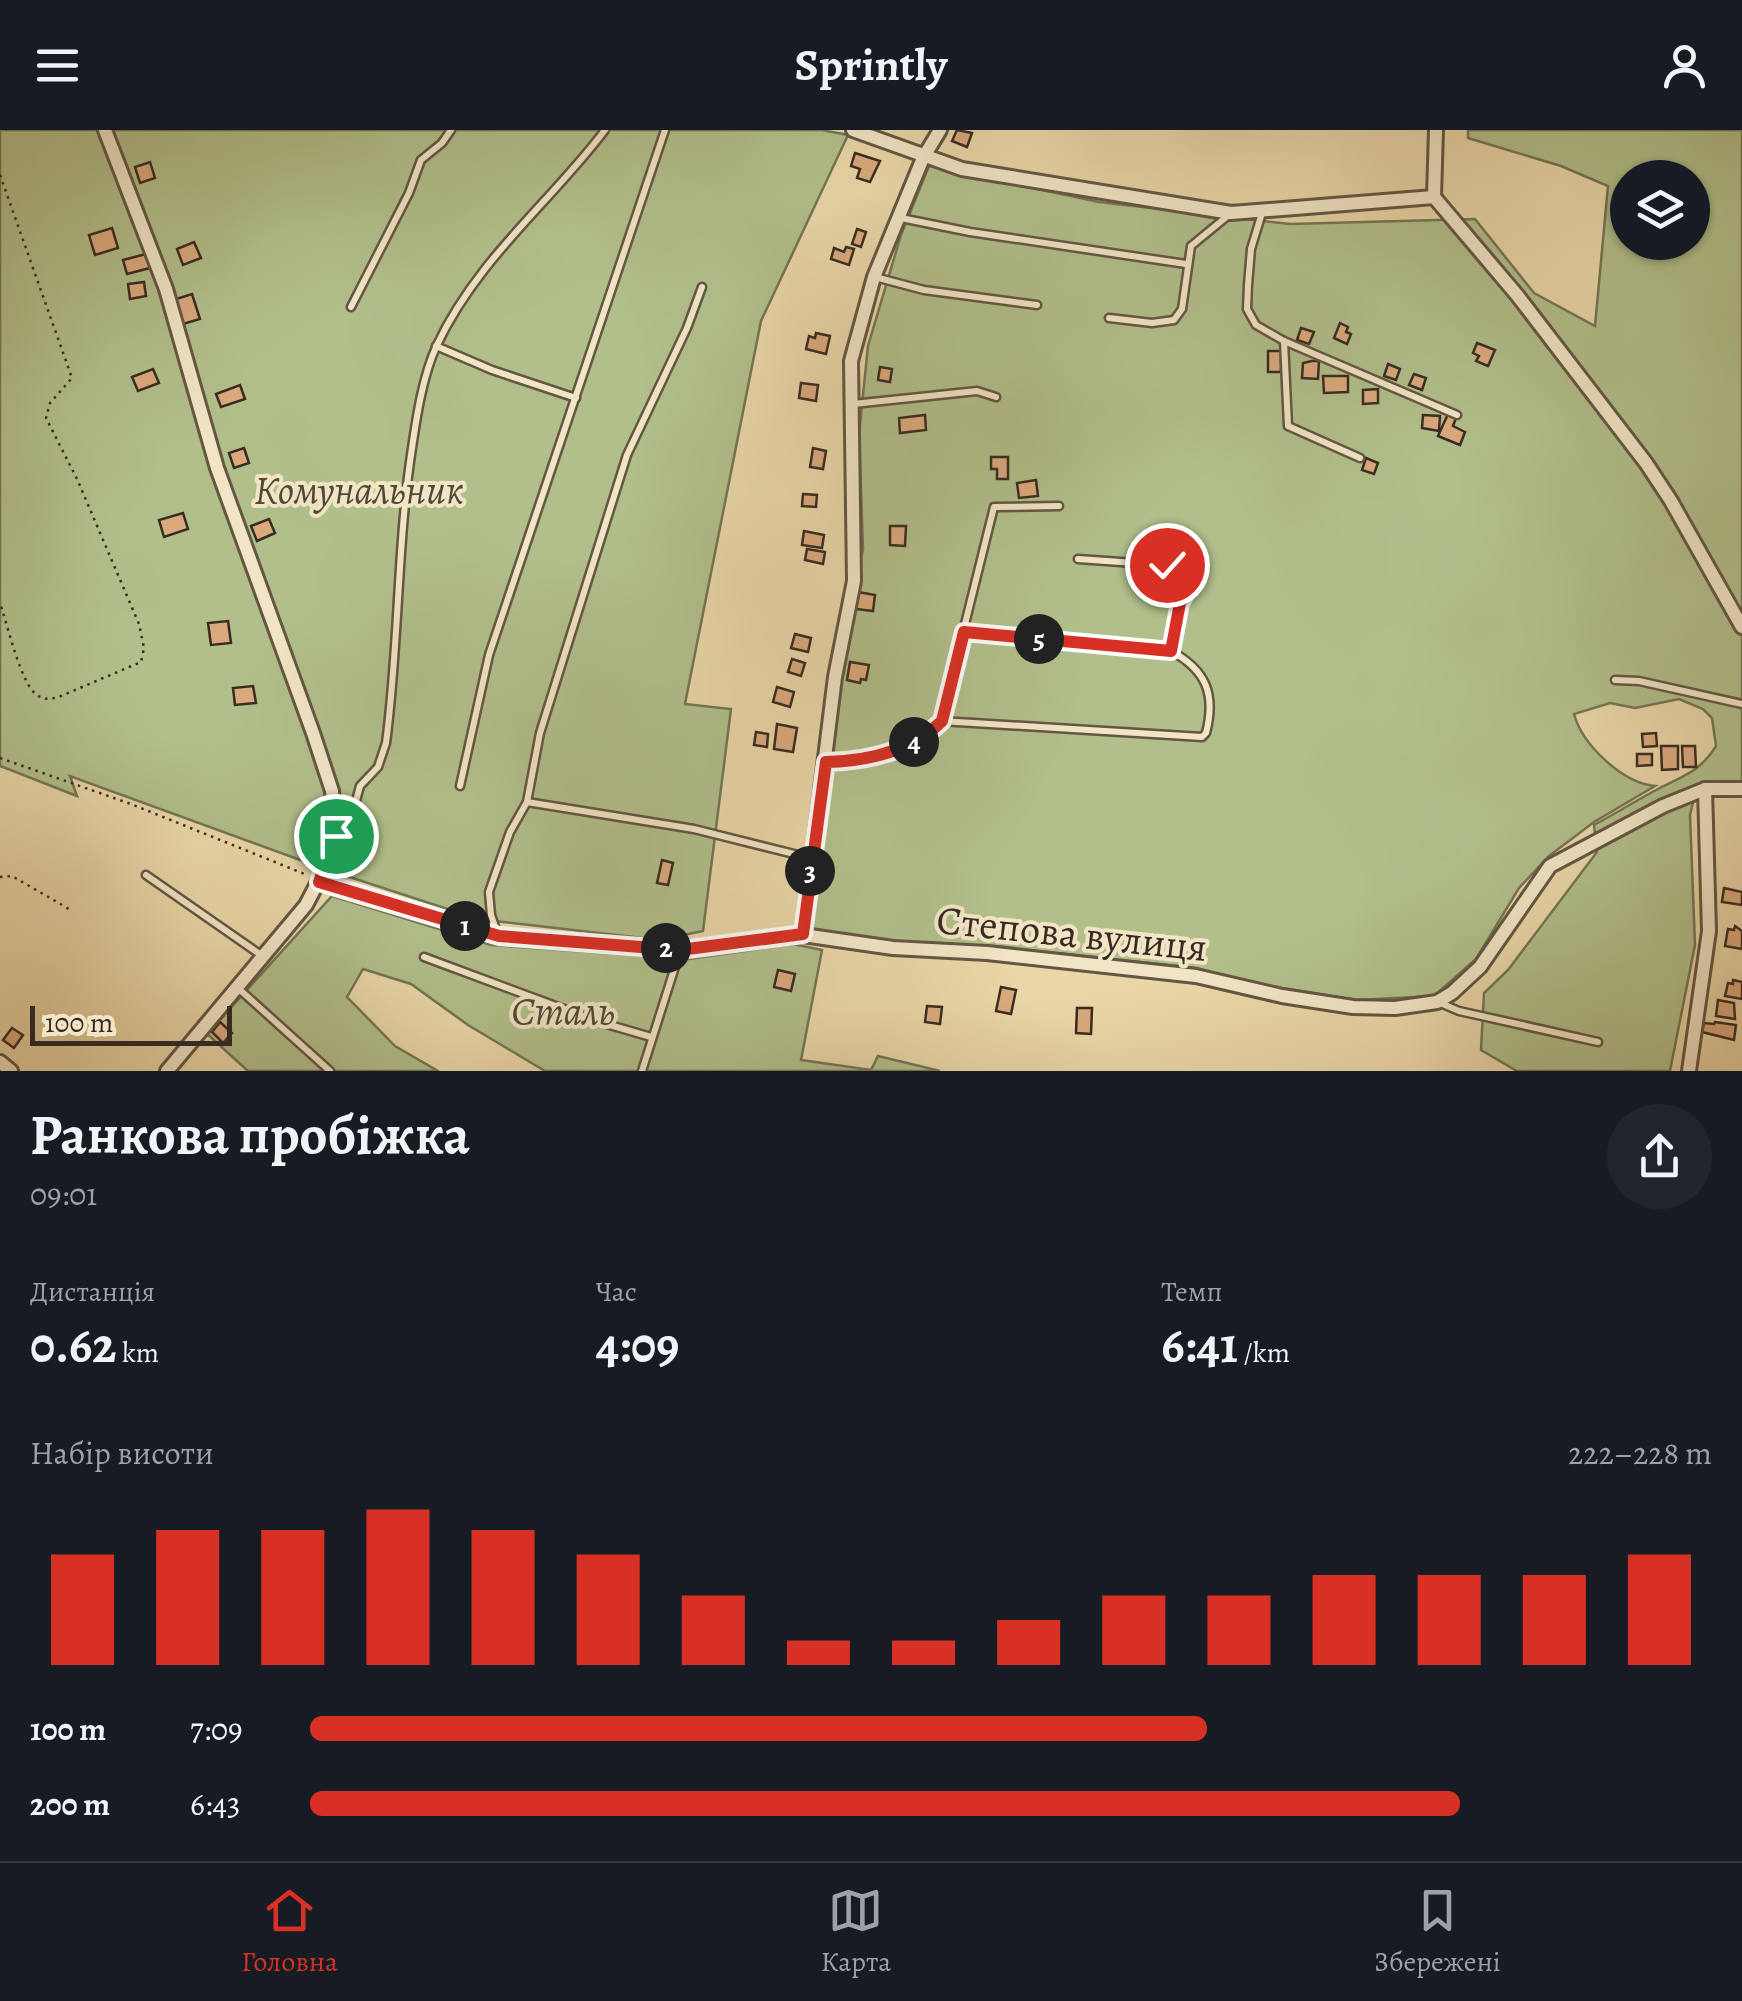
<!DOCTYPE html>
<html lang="uk">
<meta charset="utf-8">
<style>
:root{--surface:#171b24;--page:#20242c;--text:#f1f3f6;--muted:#9ea1a6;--line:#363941;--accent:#d93025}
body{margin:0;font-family:Alegreya,serif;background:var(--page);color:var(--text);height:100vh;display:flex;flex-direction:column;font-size:38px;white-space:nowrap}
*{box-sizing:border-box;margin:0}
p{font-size:32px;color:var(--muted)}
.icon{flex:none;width:55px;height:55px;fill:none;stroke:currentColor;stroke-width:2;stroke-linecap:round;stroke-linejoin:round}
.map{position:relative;height:941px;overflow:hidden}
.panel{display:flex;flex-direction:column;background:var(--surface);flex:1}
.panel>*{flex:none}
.fabs{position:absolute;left:1610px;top:30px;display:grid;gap:20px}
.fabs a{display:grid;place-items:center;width:100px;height:100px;border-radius:50%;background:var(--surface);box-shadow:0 2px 8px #0004;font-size:50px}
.scale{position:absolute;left:30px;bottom:25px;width:202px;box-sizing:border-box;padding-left:10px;border:5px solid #382b22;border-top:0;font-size:28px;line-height:35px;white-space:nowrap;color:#382b22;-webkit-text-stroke:8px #f1e5c6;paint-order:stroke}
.pin{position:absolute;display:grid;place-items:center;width:85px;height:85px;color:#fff;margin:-42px;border:5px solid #fff;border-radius:50%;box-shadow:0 2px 10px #0007}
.km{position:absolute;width:50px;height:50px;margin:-25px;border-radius:50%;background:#222;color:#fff;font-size:28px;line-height:50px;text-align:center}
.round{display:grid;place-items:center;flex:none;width:105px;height:105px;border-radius:52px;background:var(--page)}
.head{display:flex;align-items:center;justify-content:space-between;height:170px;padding:0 30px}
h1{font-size:55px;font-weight:600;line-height:75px}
.stats{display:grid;grid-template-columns:repeat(3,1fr);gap:15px;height:170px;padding:10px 30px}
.stats div{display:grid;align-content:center}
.stats b{font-size:50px;font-weight:600}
.stats small{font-size:28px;font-weight:400}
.stats p{font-size:28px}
.chart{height:280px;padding:20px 30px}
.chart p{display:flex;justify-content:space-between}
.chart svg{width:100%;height:180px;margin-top:10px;stroke:var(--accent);stroke-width:6}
ul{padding:0 30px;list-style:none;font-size:32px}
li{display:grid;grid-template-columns:160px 120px 1fr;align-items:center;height:75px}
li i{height:25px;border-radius:12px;background:var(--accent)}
header{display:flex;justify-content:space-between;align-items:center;height:130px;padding:0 30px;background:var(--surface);font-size:45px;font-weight:600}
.tabs{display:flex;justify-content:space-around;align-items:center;height:140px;border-top:2px solid var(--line);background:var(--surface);font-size:28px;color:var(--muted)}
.tabs a{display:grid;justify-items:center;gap:5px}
.tabs .on{color:var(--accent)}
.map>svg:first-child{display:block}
.green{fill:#b1bf8b;stroke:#747556;stroke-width:2.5;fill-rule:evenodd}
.building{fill:#daaa7d;stroke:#382b22;stroke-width:2.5}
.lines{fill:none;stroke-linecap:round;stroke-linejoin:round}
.lane-casing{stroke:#645644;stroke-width:11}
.street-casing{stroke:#645644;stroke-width:18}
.path{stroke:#382b22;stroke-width:2.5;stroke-dasharray:2.5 5;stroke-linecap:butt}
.lane{stroke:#f1e5c6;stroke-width:6}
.street{stroke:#f1e5c6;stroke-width:12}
.route-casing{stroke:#fff;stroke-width:20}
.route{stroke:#d93025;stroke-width:12}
.labels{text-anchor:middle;stroke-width:8;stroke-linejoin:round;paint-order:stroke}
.park-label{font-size:40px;font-style:italic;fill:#504937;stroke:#f1e5c6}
.street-label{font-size:40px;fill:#382b22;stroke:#f1e5c6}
</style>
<header><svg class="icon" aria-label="menu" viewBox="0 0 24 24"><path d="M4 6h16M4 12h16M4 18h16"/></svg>Sprintly<svg class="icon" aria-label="person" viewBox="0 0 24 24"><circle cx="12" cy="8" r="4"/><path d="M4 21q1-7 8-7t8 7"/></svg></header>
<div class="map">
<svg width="1742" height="941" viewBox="0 0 1742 941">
<rect width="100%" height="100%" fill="#ead7a8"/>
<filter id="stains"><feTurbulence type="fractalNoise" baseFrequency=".002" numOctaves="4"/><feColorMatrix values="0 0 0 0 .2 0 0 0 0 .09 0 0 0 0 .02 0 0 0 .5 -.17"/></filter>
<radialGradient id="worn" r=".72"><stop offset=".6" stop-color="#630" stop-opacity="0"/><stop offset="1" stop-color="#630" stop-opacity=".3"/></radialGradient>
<!-- green -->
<g class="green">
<path d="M0,0H822L848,5L761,191L685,574L731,579L703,801L660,810L478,789L325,739L70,646L77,666L0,636Z"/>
<path d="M1468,0H1742V656H1697L1690,685L1695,815L1670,941H1517L1481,920L1484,863L1508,840L1597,722L1594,695C1615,684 1637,670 1658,659C1683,646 1701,641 1716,616L1712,588L1703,579L1679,569L1635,578L1610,573L1574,584C1582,614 1622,653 1655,656L1594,692L1549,726L1519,758L1476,829L1434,866L1356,870L1240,851L1196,838L994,816L900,812L808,800L835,567L863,419L859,304L868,216L901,105L929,36L1099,72L1290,94L1475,89L1534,163L1595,196L1608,56L1561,36L1468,8ZM1628,48H1692V112H1628Z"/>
<path d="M332,766L491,815L689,829L793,814L822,820L801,930L871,940L878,926L940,941H545L468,895L411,854L363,839L347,867L395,916L438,941H248L207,904Z"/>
</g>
<!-- building -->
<g class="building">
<path d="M957,0L972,3L967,17L952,11Z"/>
<path d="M855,23L880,31L870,52L857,48L860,39L851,36Z"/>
<path d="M150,32L155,48L140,53L135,37Z"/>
<path d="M112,98L118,118L95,125L89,105Z"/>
<path d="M857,99L866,102L861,117L852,114Z"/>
<path d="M194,112L201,128L183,135L177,119Z"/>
<path d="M846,117L854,119L849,135L831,129L834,118L844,122Z"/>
<path d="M146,124L150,138L127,144L123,130Z"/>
<path d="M144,152L146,166L130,169L128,154Z"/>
<path d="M192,164L200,189L183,194L176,169Z"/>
<path d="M1340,193L1348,197L1346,202L1351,204L1347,214L1334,208Z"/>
<path d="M1301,198L1314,202L1309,214L1297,210Z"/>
<path d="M816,203L830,206L826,224L806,219L809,206L815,208Z"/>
<path d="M1477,213L1495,220L1488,236L1476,231L1479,226L1473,223Z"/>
<rect x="1268" y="221" width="13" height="21"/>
<path d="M1312,231H1319L1318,249L1302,248L1303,233Z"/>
<path d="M1388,234L1400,239L1396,250L1384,246Z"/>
<path d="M880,237L892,239L890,252L878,250Z"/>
<path d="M153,239L159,253L138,261L132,247Z"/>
<path d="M1414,244L1426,248L1422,260L1409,255Z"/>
<path d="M1323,246H1348V262L1324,263Z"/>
<path d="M801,253L818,255L816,271L799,268Z"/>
<path d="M240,255L245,269L221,277L216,264Z"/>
<path d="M1378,259V273L1363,274V260Z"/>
<path d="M1448,284L1456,288L1453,296L1465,302L1460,315L1438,306Z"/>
<path d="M925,285L926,300L900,303L899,288Z"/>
<path d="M1423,285L1440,286L1439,301L1422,298Z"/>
<path d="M244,318L249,333L234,338L229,323Z"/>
<path d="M813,318L826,321L823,339L810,337Z"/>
<path d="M991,327H1008V349H997V339H991Z"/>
<path d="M1366,328L1378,333L1374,344L1362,340Z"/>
<path d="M1036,350L1038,366L1019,368L1017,353Z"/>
<path d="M803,364L817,365L816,377L802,376Z"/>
<path d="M183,383L188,399L164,407L159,390Z"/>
<path d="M269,389L275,403L257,411L251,396Z"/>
<path d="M890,396H906L905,416L890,415Z"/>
<path d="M804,401L824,405L822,418L802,415Z"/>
<path d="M807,419L825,422L823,434L805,430Z"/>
<path d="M858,462L875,465L873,481L856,479Z"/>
<path d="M228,491L231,513L211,515L208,493Z"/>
<path d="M795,504L811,508L808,522L791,518Z"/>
<path d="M792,529L805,533L801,546L788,542Z"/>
<path d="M850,532L869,535L866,550L861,549L860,553L847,550Z"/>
<path d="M253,556L256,573L235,575L233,558Z"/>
<path d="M777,557L794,562L790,577L773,572Z"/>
<path d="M777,594L797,598L793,622L774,619Z"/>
<path d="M756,602L768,604L767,617L754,615Z"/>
<path d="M1656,603L1657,616L1643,617L1642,604Z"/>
<path d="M1661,616H1678V639L1662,640Z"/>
<path d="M1682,616H1695L1696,637H1683Z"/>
<path d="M1637,624H1652V635L1637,636Z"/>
<path d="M662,730L673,733L668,755L657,753Z"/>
<path d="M1724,758L1742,762V775L1722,772Z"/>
<path d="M1735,796L1742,801V819L1725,816L1728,799L1734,800Z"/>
<path d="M778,840L795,844L791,861L774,857Z"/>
<path d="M1733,850L1742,852V869L1725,866L1728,853L1733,854Z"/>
<path d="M1001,857L1016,860L1011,884L996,881Z"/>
<path d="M1718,870L1734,873L1735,889L1716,886Z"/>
<path d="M927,876L942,877L940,894L925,892Z"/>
<path d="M1077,878H1092L1091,904L1076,903Z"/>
<path d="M220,892L232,903L223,913L212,902Z"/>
<path d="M1715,892L1736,895L1734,910L1702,902L1704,893L1714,894Z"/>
<path d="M12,898L23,905L14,918L3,910Z"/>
</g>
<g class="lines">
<defs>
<g id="lane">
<path d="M1262,83L1251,119L1248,155L1247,179L1256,195L1284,211L1457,285"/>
<path d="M901,88L970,102L1186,134"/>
<path d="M875,147L924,160L1037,175"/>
<path d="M351,177L409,63L421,30L442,13L451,0"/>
<path d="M1109,188L1152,193L1174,190L1182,179L1191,116L1230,84"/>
<path d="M1284,211L1288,296L1360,328"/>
<path d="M436,216L492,240L576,268"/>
<path d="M853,274L977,261L996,267"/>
<path d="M1078,429L1192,437L1191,454L1180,473L1171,521"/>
<path d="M1615,550L1639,551L1742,574"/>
<path d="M941,591L1202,607L1206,603C1216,564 1206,540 1171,521L965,502"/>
<path d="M827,631C868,631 912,622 941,591L994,377L1059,376"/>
<path d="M460,656L489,525L665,0"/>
<path d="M527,672L694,699L810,728"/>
<path d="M337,705L351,689L360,656L378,637L386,613C399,515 397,415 412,318C417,284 423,245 437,215C478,128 550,73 605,0"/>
<path d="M146,745L261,825"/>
<path d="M498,805L491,785L489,762L510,702L527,672L540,603L627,325L687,198L702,157"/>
<path d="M424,827L596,891L651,907"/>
<path d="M239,859L330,941"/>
<path d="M1438,872L1459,881L1598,912"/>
<path d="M642,941L680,821"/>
</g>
<g id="street">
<path d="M105,0L166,159L217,338L313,603L332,661L336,706L330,729L306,775L167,941"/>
<path d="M853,0L962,39L1231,83L1434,67"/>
<path d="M1436,0L1434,67L1517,165L1646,333L1671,371L1742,497"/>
<path d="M319,752L499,806L680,819L803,805L893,818L987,823L1196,846L1282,866L1353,877L1395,878L1437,872L1452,863L1480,837L1550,736L1663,676L1705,659H1742"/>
<path d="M803,805L835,547L854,451L851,231L874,147L923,28L940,0"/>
<path d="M0,932L11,941"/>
<path d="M1689,941L1709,801L1705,659"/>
</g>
</defs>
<!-- lane casing -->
<use href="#lane" class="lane-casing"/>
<!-- street casing -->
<use href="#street" class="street-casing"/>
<!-- path -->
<g class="path">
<path d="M0,45L72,248L50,273L46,288L77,349L139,494L144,518L141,532L61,566C52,569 46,571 37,565C21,555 7,493 0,473"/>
<path d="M0,628L131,674L307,745"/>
<path d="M0,747L12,746L69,779"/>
</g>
<!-- lane -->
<use href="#lane" class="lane"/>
<!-- street -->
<use href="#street" class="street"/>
</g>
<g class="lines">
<defs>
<path id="route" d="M336,706L319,752L499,806L680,820L803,804L826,632C868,631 911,622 942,591L964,502L1171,521L1180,473L1191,454L1192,437L1167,435"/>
</defs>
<!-- route casing -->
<use href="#route" class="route-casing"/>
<!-- route -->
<use href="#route" class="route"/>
</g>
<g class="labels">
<!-- park labels -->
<g class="park-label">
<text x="359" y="374">Комунальник</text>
<text x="563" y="895">Сталь</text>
</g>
<!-- street labels -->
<g class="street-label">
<text transform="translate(1072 803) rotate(6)" y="14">Степова вулиця</text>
</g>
</g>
<rect width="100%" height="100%" filter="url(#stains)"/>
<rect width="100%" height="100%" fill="url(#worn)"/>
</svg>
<div class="fabs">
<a><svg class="icon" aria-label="layers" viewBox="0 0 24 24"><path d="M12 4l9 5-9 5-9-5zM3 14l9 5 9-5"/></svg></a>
</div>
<div class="scale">100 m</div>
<div class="pin" style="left:336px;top:706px;background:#1e9e55"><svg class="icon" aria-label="arrive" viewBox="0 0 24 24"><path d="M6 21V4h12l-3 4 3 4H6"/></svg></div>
<div class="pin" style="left:1167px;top:435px;background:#d93025"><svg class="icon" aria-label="check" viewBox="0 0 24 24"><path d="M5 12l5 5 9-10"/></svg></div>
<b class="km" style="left:465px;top:796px">1</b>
<b class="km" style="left:666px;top:818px">2</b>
<b class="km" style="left:810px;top:741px">3</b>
<b class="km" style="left:914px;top:612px">4</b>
<b class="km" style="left:1039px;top:509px">5</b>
</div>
<section class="panel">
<div class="head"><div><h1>Ранкова пробіжка</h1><p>09:01</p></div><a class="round"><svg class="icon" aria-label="share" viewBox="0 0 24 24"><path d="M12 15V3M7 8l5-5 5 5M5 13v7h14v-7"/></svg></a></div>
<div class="stats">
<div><p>Дистанція</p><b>0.62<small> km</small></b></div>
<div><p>Час</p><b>4:09</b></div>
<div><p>Темп</p><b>6:41<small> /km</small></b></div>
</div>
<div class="chart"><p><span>Набір висоти</span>222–228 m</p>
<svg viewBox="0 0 160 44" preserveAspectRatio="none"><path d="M5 44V17M15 44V11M25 44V11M35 44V6M45 44V11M55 44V17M65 44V27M75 44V38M85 44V38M95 44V33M105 44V27M115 44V27M125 44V22M135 44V22M145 44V22M155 44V17"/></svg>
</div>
<ul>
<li><b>100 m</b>7:09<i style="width:64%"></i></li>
<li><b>200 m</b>6:43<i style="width:82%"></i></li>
</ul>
</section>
<nav class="tabs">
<a class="on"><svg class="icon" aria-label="home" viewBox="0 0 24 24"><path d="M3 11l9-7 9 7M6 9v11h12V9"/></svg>Головна</a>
<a><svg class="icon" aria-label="map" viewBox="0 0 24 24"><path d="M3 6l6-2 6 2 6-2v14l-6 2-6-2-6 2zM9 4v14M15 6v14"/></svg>Карта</a>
<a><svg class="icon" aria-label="saved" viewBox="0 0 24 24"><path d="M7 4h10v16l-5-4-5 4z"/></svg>Збережені</a>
</nav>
